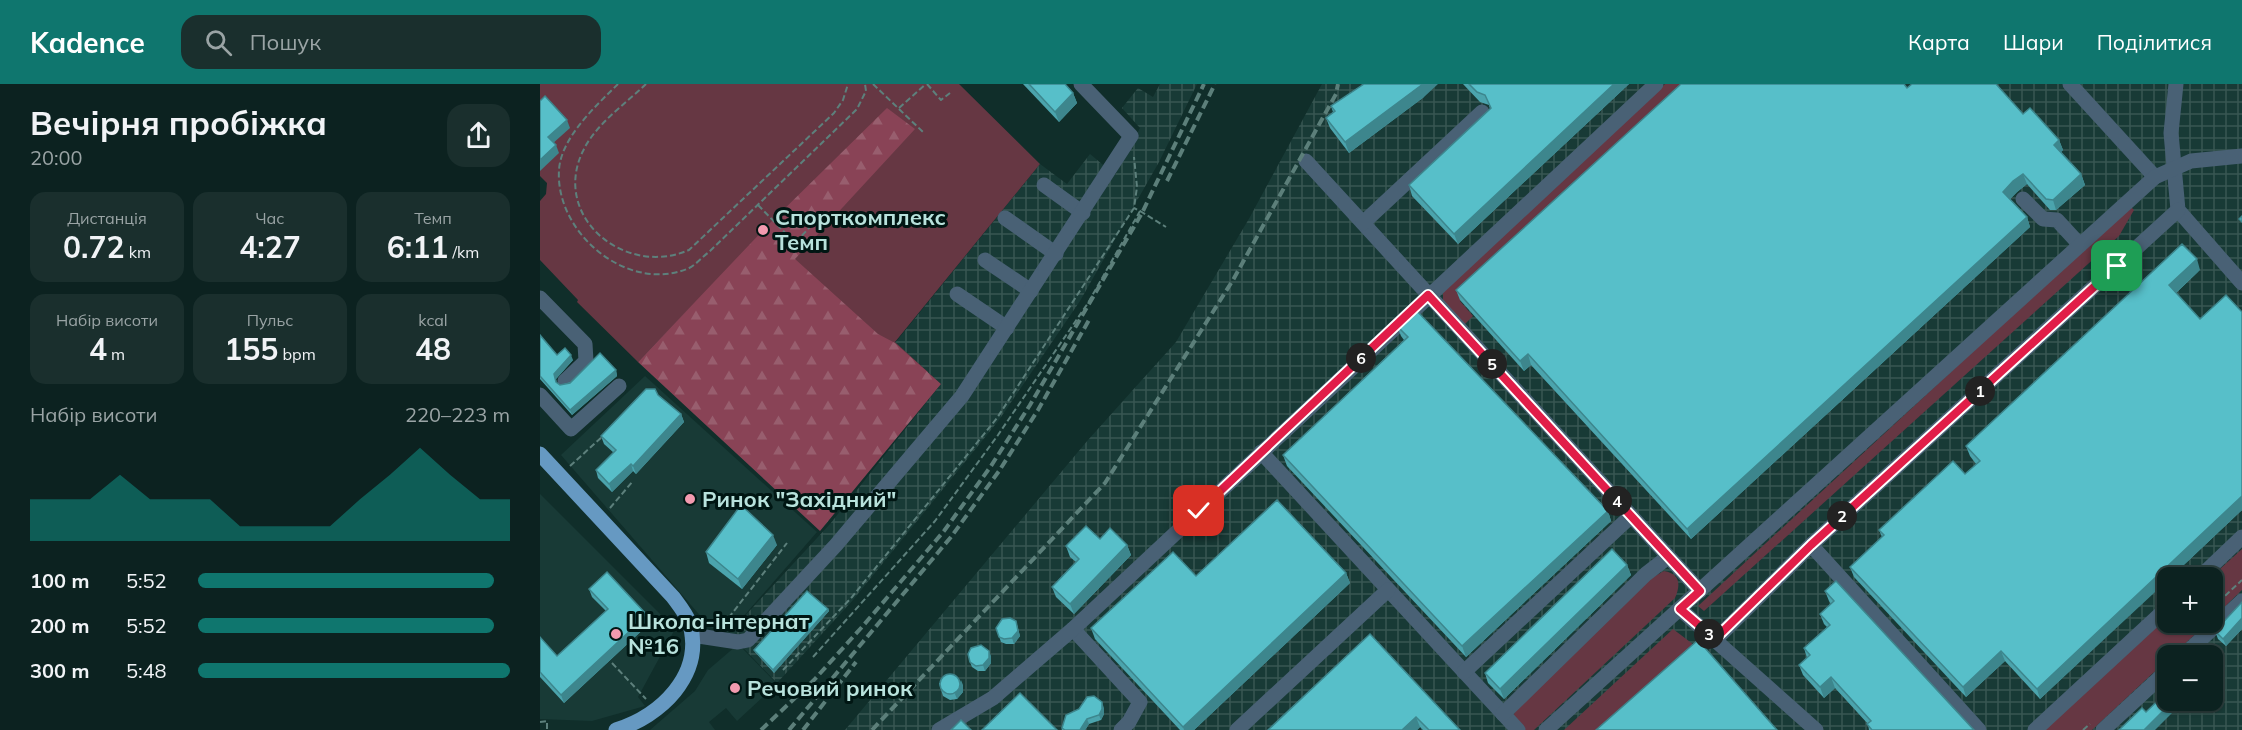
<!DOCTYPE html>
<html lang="uk">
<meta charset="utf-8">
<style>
:root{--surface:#0c2220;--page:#1a2f2d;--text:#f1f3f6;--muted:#9aa4a5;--line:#2c3f3e;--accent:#0f766e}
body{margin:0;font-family:Mulish,sans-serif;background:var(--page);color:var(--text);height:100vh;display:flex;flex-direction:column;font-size:22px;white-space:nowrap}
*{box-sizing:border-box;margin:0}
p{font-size:20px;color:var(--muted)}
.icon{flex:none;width:33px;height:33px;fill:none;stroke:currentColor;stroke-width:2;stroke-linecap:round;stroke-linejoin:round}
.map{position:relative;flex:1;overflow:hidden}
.panel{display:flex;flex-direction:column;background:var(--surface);width:540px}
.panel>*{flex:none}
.tools{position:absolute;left:1617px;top:483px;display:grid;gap:12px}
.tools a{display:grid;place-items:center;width:66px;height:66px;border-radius:12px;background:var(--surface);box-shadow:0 2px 4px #0004,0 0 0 2px var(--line);font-size:30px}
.pin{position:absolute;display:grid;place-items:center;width:51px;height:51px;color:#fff;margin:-26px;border-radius:12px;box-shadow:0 3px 9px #0006}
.km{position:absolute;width:30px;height:30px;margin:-15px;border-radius:50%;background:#222;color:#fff;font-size:16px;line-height:30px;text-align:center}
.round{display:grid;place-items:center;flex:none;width:63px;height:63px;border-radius:18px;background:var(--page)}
.head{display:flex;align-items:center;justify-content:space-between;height:102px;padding:0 30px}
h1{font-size:33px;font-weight:700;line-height:45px}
.stats{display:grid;grid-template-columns:repeat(3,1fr);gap:9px;height:102px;padding:6px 30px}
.stats div{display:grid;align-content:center;border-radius:15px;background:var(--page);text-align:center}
.stats b{font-size:30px;font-weight:700}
.stats small{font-size:16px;font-weight:400}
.stats p{font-size:16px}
.chart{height:168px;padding:12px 30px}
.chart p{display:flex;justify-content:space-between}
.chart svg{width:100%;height:108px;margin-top:6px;fill:var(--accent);opacity:.7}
ul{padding:0 30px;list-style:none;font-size:20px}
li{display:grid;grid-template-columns:96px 72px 1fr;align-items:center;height:45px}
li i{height:15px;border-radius:8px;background:var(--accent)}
header{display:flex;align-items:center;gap:36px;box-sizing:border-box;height:84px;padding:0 30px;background:var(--accent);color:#fff}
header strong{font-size:28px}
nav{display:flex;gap:33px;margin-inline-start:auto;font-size:21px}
.search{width:420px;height:54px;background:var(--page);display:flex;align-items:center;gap:15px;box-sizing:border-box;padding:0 21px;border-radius:18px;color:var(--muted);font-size:22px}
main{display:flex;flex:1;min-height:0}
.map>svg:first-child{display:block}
.built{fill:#183a36}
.industrial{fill:url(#industrial-grid);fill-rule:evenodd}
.green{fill:#663743}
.forest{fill:url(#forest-firs)}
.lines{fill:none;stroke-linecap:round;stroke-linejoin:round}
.path{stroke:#5d807c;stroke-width:2;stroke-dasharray:6 3;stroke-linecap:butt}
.minor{stroke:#496175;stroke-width:15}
.major{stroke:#6699c2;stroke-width:15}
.rail{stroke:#5c7f7a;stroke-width:4;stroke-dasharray:9 4.5;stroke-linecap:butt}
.wall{fill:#4ba4ad}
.shaded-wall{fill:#3d868d}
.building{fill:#57bfc9;stroke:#3d868d;stroke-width:1.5}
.route-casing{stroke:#fff;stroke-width:12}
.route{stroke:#e11d48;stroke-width:8}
.poi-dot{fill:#f29aaf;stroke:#001613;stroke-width:2}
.labels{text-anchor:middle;stroke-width:6;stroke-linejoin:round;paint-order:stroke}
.poi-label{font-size:22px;font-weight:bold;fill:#b8e2dc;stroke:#001613;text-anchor:start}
</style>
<header>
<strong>Kadence</strong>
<div class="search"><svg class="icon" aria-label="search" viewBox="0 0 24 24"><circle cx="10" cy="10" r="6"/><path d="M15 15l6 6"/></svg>Пошук</div>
<nav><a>Карта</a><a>Шари</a><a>Поділитися</a></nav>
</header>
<main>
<section class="panel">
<div class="head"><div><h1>Вечірня пробіжка</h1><p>20:00</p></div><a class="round"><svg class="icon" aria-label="share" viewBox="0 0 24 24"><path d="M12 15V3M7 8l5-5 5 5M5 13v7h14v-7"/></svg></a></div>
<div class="stats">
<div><p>Дистанція</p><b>0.72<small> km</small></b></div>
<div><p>Час</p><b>4:27</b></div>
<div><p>Темп</p><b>6:11<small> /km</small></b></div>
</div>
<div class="stats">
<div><p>Набір висоти</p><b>4<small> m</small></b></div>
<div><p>Пульс</p><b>155<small> bpm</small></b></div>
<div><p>kcal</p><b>48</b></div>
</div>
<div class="chart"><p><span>Набір висоти</span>220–223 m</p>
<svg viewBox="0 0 160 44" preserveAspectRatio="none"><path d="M0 44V27L10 27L20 27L30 17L40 27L50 27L60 27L70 38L80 38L90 38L100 38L110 27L120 17L130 6L140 17L150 27L160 27V44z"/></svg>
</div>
<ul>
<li><b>100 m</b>5:52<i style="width:95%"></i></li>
<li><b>200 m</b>5:52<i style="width:95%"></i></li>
<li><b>300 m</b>5:48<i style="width:100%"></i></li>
</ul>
</section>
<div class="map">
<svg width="1702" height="646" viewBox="0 0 1702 646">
<defs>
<pattern id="industrial-grid" width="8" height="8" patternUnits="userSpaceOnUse" patternTransform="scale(1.5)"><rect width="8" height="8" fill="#183a36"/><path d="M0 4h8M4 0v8" fill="none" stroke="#385652"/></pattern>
<pattern id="forest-firs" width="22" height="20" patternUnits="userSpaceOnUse" patternTransform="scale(1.5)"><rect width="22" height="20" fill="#894356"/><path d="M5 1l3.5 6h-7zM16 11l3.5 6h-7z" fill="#985e6e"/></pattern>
</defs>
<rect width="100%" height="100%" fill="#102e2a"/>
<!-- built -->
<g class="built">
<path d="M105,292L277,448L189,549L170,543L21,371Z"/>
<path d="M0,410L135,545L98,613L105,622L52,637L0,635Z"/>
<path d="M196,562L203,565L237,600L197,637L186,624L169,638L175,646H110L155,607L168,586Z"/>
</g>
<!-- industrial -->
<g class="industrial">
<path d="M620,0H657L619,78L540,217L459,336L313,516L237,599L189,549L290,440L401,300L355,259L500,80L527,100L550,70L575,91L600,44L582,24L598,4L613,13Z"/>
<path d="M782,0H1702V646H305L548,356L636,258L710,133ZM1628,494H1672V538H1628ZM1628,572H1672V616H1628Z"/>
</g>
<!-- green -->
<g class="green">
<path d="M0,0H419L500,80L355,258L388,288L354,328L151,223L98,278L37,218L38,216L0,176V117L6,110L7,99L0,92Z"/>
<path d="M1125,0H1156L920,217L933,232L922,243L903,220V206Z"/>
<path d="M1590,122L1594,126L1579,152L1164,527L1158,522Z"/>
<path d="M1702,465V506L1673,534L1670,494Z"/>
<path d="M1124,487C1140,490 1141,500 1135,514L994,646H982L973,633L977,622L1106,497Z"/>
<path d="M1627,533L1628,538L1668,539L1632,571L1628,572L1627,576L1552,646H1505Z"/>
<path d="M1133,545L1162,567L1072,646H1024Z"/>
</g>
<!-- forest -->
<path class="forest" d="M347,24L375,45L255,175L338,250L355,259L401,300L280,447L98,278L230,139Z"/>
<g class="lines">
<!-- path -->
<g class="path">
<path d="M78,0C57,21 21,53 19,86C15,148 86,209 147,185C155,182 162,173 169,168L317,25L326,7L325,0"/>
<path d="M106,0C85,20 55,41 43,67C11,132 84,194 149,166L294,29L303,16L308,0"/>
<path d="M333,0L384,49"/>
<path d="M387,0L401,16L410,9"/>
<path d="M359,24L386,0"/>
<path d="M218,121L255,159L282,130"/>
<path d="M600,127L626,143"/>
<path d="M255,159L263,166"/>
<path d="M30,382L63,352"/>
<path d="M70,424L93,397"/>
<path d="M1672,524L1702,496"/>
<path d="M183,541L247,459"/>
<path d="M273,573L395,437L458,351L548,219L600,127L594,124"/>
<path d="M1619,574L1633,561"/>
<path d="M72,579L106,615"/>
<path d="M243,586L312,513L457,334L594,124L597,103L594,73"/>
<path d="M0,638L7,637V646"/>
<path d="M1543,646L1550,640"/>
</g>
<!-- minor -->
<g class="minor">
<path d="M1530,0L1615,93"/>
<path d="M1636,0L1631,49L1638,126L1702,199"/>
<path d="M766,77L1160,507"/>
<path d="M504,101L543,129"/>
<path d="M1483,115L1503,135L1517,136L1540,161"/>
<path d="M465,134L516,170"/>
<path d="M823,139L942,28"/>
<path d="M445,176L491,207"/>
<path d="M417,210L467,244"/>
<path d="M0,214L45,260L46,277L25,297"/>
<path d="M0,311L31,345L79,302"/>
<path d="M721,368L978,646"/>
<path d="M1271,461L1439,646"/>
<path d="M1659,494L1702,453"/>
<path d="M1140,525L1276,646"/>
<path d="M533,545L600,618L589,638L581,646"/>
<path d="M152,551L198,558L208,556L296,461L422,312L591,52L541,0"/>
<path d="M1175,556L1271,461L1638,126"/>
<path d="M1643,572L1702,517"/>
<path d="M924,588L1091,432"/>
<path d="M963,630L1106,490L1128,473"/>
<path d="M399,646L453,614L533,545L1116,0"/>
<path d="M697,646L848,506"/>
<path d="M1006,646L1615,93L1651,77L1702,72"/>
<path d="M1495,646L1628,523"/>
<path d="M1563,646L1628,586"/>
</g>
<!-- major -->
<path class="major" d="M0,370L133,513C139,521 147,531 150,540C164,592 120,632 76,646"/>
<!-- rail -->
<g class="rail">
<path d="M627,97L675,0"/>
<path d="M221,646L274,596L322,543L404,447L451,382L490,321L602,129L664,0"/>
<path d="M249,646L411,453L459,387L498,326L549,236"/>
<path d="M263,646L316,578"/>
<path d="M332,646L565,399L693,196L796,10L798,0"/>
</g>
</g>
<!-- wall -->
<g class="wall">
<path d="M483,0H525L533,9L537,19L519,38Z"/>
<path d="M923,0H1089L918,160L872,112L869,101L950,25L949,21L940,18Z"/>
<path d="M1367,4L1483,30L1519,56L1523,66L1521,68L1541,90L1545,101L1516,126H1510L1487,100L1477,108L1470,115L1487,133L1490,143L1151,455L991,281L984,287L920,216L916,206Z"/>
<path d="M884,13L809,69L790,44L786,34L793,28L791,22Z"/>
<path d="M1660,186L1636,209L1660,235L1702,228V426L1630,494H1628L1500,615L1465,577L1426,613L1314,493L1310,483L1342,453L1339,446L1425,390L1436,380L1430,372L1426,362Z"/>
<path d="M857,242L1068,427L1071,437L926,573L747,382L743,371L864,256L861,252Z"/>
<path d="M0,251L17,271L33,276L16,295V298L20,301L76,286L77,292L32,331L0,295Z"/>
<path d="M118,311L141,330L144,338L96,390L93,387L72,408L58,394L56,386L74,369L64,360L61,352Z"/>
<path d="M560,455L587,461L591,471L534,530L516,513L512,503L536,478L530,473L526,462Z"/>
<path d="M237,461L202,505L169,479L166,468Z"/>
<path d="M1087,481L1091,491L964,615L948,599L945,589Z"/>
<path d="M806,489L810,499L654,646H640L555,555L551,544L656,492Z"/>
<path d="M49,505L110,539L24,619L0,593V553L17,572L66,527L52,513Z"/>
<path d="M1285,507L1434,646H1329L1328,640L1295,604L1284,614L1263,591L1259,581L1267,574L1264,564L1287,543L1284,540L1280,530L1291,520L1289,517Z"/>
<path d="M1702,518V545L1686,562L1678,555L1675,547Z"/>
<path d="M288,525L289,527L234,589L215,568L214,566Z"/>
<path d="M476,537L480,552L474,560H466L461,558L456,544Z"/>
<path d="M830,550L920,646H883L880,643L877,646H728Z"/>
<path d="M451,572V579L445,587H438L432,583L430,578Z"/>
<path d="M399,599L423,601V608L417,615L410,616L403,612Z"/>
<path d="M564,624V630L561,636L549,640L545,646H522V644Z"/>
</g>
<!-- shaded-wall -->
<g class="shaded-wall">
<path d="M883,0H898L884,13L809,69L805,58Z"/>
<path d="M1074,0H1089L918,160L914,150Z"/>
<path d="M533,9L537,19L519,38L515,28Z"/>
<path d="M27,36L30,44L11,61L8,53Z"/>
<path d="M1519,56L1523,66L1518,71L1514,61Z"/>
<path d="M16,61L19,69L0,87V76Z"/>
<path d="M1483,90L1487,100L1477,108L1467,118L1463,108L1473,97Z"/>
<path d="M1541,90L1545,101L1516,126L1513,116Z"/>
<path d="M1487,133L1490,143L1151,455L1147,445Z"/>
<path d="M1657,175L1660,186L1632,212L1629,201Z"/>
<path d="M988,270L991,281L984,287L980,277Z"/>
<path d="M31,271L33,276L16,295L18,303L14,290Z"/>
<path d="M76,286L77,292L32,331L30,326Z"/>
<path d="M141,330L144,338L96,390L93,382Z"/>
<path d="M91,380L93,387L72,408L69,400Z"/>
<path d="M1702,412V426L1630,494H1628V496L1500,615L1497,605Z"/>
<path d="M1068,427L1071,437L926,573L922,562Z"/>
<path d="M233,451L237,461L202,505L198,495Z"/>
<path d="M587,461L591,471L534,530L530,520Z"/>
<path d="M1087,481L1091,491L964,615L960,605Z"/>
<path d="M806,489L810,499L654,646H644L643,643Z"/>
<path d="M288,525L289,527L234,589L233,586Z"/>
<path d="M107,531L110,539L24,619L21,611Z"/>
<path d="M1702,534V545L1686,562L1683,555Z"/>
<path d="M476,537L480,552L474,560L472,554Z"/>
<path d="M449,567L451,572V579L445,587L443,581Z"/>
<path d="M1461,567L1465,577L1426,613L1423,603Z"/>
<path d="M1675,576L1678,584L1672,590V579Z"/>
<path d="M1291,593L1295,604L1284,614L1280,603Z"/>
<path d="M421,596L423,601V608L417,615L415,610Z"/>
<path d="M1634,616H1645L1615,646H1604Z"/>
<path d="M562,618L564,624V630L561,636L559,631Z"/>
<path d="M876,633L880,643L877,646H862Z"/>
<path d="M547,635L549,640L545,646H540Z"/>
</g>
<!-- building -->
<g class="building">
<path d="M489,0H525L533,9L515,28Z"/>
<path d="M824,0H883L805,58L786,34L795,27L791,22Z"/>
<path d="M929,0H1074L914,150L869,101L951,24L945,11L937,8Z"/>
<path d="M1141,0H1364L1367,4L1372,0H1456L1483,30L1490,24L1519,56L1514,61L1541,90L1513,116L1506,115L1483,90L1473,97L1463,108L1487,133L1147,445L988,270L980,277L916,206Z"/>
<path d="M5,12L27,36L8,53L16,61L0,76V17Z"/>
<path d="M1702,132V138L1699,135Z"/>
<path d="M1642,160L1657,175L1629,201L1660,235L1686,211L1702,228V412L1497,605L1461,567L1423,603L1310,483L1344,451L1339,446L1413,377L1425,390L1440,377L1426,362Z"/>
<path d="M875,225L1068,427L922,562L743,371L868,253L857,242Z"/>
<path d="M0,251L17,271L25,264L31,271L14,290L16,298L20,301L30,299L60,269L76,286L30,326L0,292Z"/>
<path d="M106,305H115L118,311L141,330L93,382L91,380L69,400L56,386L76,366L61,352Z"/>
<path d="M737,416L806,489L643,643L551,544L633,468L656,492Z"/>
<path d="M201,421L233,451L198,495L166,468Z"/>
<path d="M546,442L560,455L570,444L587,461L530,520L512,503L539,475L526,462Z"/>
<path d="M1072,465L1087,481L960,605L945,589Z"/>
<path d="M67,488L107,531L21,611L0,588V553L17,572L68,525L49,505Z"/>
<path d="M1296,497L1434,646H1332L1327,640L1331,637L1291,593L1280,603L1259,581L1270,571L1264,564L1290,541L1280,530L1294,517L1285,507Z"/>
<path d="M267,507L288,525L233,586L214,566Z"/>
<path d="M1702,518V534L1683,555L1675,547Z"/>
<path d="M470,534L476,537L478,547L472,554L464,555L459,553L456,544L462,535Z"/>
<path d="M830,550L920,646H889L876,633L862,646H728Z"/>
<path d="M1158,556L1237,646H1056Z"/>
<path d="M441,561L449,567V574L443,581L436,582L430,578L428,570L431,564Z"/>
<path d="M1667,568L1671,572H1663Z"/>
<circle cx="410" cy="600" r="10"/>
<path d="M1628,607V616H1634L1604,646H1579L1602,624L1606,628Z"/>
<path d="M480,609L517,646H442Z"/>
<path d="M554,612L562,618V625L559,631L547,635L540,646H525L522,644L526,631L539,625L547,613Z"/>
<path d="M421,636L431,646H411Z"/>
</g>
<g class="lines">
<defs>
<path id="route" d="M659,427L888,211L1160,507L1140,525L1175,555L1271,461L1577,182"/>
</defs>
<!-- route casing -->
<use href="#route" class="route-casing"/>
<!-- route -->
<use href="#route" class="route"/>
</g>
<!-- markers -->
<g class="poi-dot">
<circle cx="223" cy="146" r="6"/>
<circle cx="150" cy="415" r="6"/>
<circle cx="76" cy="550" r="6"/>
<circle cx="195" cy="604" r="6"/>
</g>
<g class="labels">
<!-- poi labels -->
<g class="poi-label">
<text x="235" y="141">Спорткомплекс<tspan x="235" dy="25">Темп</tspan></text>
<text x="162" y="423">Ринок "Західний"</text>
<text x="88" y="545">Школа-інтернат<tspan x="88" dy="25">№16</tspan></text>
<text x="207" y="612">Речовий ринок</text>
</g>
</g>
</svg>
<div class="tools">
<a>+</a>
<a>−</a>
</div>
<div class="pin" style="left:1577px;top:182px;background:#1e9e55"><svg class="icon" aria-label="arrive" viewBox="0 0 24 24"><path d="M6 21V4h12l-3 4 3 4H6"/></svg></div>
<div class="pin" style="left:659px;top:427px;background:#d93025"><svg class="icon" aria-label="check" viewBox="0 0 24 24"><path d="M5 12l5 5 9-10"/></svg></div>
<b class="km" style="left:1440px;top:307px">1</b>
<b class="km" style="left:1302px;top:432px">2</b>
<b class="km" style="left:1169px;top:550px">3</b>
<b class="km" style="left:1077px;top:417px">4</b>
<b class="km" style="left:952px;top:280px">5</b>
<b class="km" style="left:821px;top:274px">6</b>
</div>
</main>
